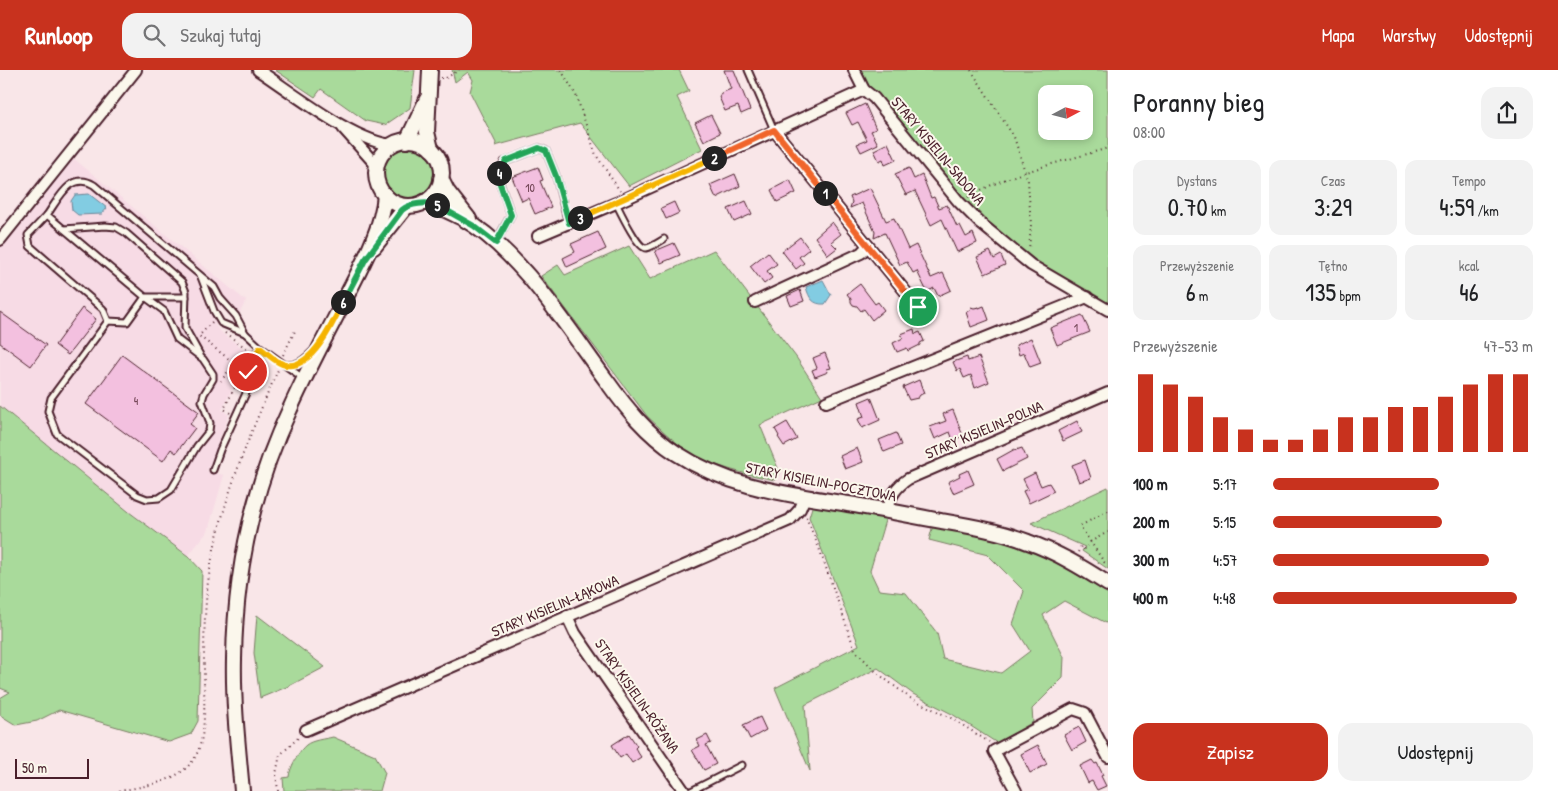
<!DOCTYPE html>
<html lang="pl">
<meta charset="utf-8">
<style>
:root{--surface:#fff;--page:#f2f2f2;--text:#202124;--muted:#757577;--accent:#c8321e}
body{margin:0;font-family:"Patrick Hand",sans-serif;background:var(--page);color:var(--text);height:100vh;display:flex;flex-direction:column;font-size:19px;white-space:nowrap}
*{box-sizing:border-box;margin:0}
p{font-size:16px;color:var(--muted)}
.icon{flex:none;width:28px;height:28px;fill:none;stroke:currentColor;stroke-width:2;stroke-linecap:round;stroke-linejoin:round}
.map{position:relative;flex:1;overflow:hidden}
.panel{display:flex;flex-direction:column;background:var(--surface);width:450px}
.panel>*{flex:none}
.needle{width:32px;rotate:83deg}
.tools{position:absolute;left:1038px;top:15px;display:grid;gap:10px}
.tools a{display:grid;place-items:center;width:55px;height:55px;border-radius:10px;background:var(--surface);box-shadow:0 2px 8px #0003;font-size:25px}
.scale{position:absolute;left:15px;bottom:12px;width:74px;box-sizing:border-box;padding-left:5px;border:2px solid #4a1f2b;border-top:0;font-size:14px;line-height:18px;white-space:nowrap;color:#4a1f2b;-webkit-text-stroke:4px #fbf7ec;paint-order:stroke}
.pin{position:absolute;display:grid;place-items:center;width:42px;height:42px;color:#fff;margin:-21px;border:2px solid #fff;border-radius:50%;box-shadow:0 1px 5px #0007}
.km{position:absolute;width:25px;height:25px;margin:-12px;border-radius:50%;background:#222;color:#fff;font-size:14px;line-height:25px;text-align:center}
.round{display:grid;place-items:center;flex:none;width:52px;height:52px;border-radius:15px;background:var(--page)}
.head{display:flex;align-items:center;justify-content:space-between;height:85px;padding:0 25px}
h1{font-size:28px;font-weight:600;line-height:38px}
.figures{display:grid;grid-template-columns:repeat(3,1fr);gap:8px;height:85px;padding:5px 25px}
.figures div{display:grid;align-content:center;border-radius:12px;background:var(--page);text-align:center}
.figures b{font-size:25px;font-weight:600}
.figures small{font-size:14px;font-weight:400}
.figures p{font-size:14px}
.chart{height:140px;padding:10px 25px}
.chart p{display:flex;justify-content:space-between}
.chart svg{width:100%;height:90px;margin-top:5px;stroke:var(--accent);stroke-width:6}
.button{display:flex;gap:10px;margin-top:auto;padding:10px 25px}
.button a{flex:1;height:58px;border-radius:15px;background:var(--accent);color:#fff;font-size:20px;font-weight:600;line-height:58px;text-align:center}
.button a+a{background:var(--page);color:var(--text)}
ul{padding:0 25px;list-style:none;font-size:16px}
li{display:grid;grid-template-columns:80px 60px 1fr;align-items:center;height:38px}
li i{height:12px;border-radius:6px;background:var(--accent)}
header{display:flex;align-items:center;gap:30px;box-sizing:border-box;height:70px;padding:0 25px;background:var(--accent);color:#fff}
header strong{font-size:24px}
nav{display:flex;gap:28px;margin-inline-start:auto;font-size:18px}
.search{width:350px;height:45px;background:var(--page);display:flex;align-items:center;gap:12px;box-sizing:border-box;padding:0 18px;border-radius:15px;color:var(--muted);font-size:19px}
main{display:flex;flex:1;min-height:0}
.map>svg:first-child{display:block}
.built{fill:#f7dbe5}
.green{fill:#a9da9b;stroke:#7a7c63;fill-rule:evenodd}
.water{fill:#82cce2;stroke:#6c8799}
.building{fill:#f3c0df;stroke:#4a1f2b}
.lines{fill:none;stroke-linecap:round;stroke-linejoin:round}
.lane-casing{stroke:#4a1f2b;stroke-width:9}
.street-casing{stroke:#4a1f2b;stroke-width:14}
.secondary-casing{stroke:#4a1f2b;stroke-width:18}
.path{stroke:#4a1f2b;stroke-width:2;stroke-dasharray:1 4;stroke-linecap:butt}
.lane{stroke:#fbf7ec;stroke-width:5}
.street{stroke:#fbf7ec;stroke-width:10}
.secondary{stroke:#fbf7ec;stroke-width:14}
.split-1-casing{stroke:#fff;stroke-width:10}
.split-2-casing{stroke:#fff;stroke-width:10}
.split-3-casing{stroke:#fff;stroke-width:10}
.split-4-casing{stroke:#fff;stroke-width:10}
.split-5-casing{stroke:#fff;stroke-width:10}
.split-6-casing{stroke:#fff;stroke-width:10}
.split-7-casing{stroke:#fff;stroke-width:10}
.split-1{stroke:#f0652b;stroke-width:6}
.split-2{stroke:#f0652b;stroke-width:6}
.split-3{stroke:#f5b400;stroke-width:6}
.split-4{stroke:#22a559;stroke-width:6}
.split-5{stroke:#22a559;stroke-width:6}
.split-6{stroke:#22a559;stroke-width:6}
.split-7{stroke:#f5b400;stroke-width:6}
.labels{text-anchor:middle;stroke-width:4;stroke-linejoin:round;paint-order:stroke}
.number-label{font-size:12px;fill:#744758}
.street-label{font-size:15px;fill:#4a1f2b;stroke:#fbf7ec}
</style>
<header>
<strong>Runloop</strong>
<div class="search"><svg class="icon" aria-label="search" viewBox="0 0 24 24"><circle cx="10" cy="10" r="6"/><path d="M15 15l6 6"/></svg>Szukaj tutaj</div>
<nav><a>Mapa</a><a>Warstwy</a><a>Udostępnij</a></nav>
</header>
<main>
<div class="map">
<svg width="1108" height="721" viewBox="0 0 1108 721">
<rect width="100%" height="100%" fill="#f9e6e8"/>
<filter id="ink" filterUnits="userSpaceOnUse"><feTurbulence type="fractalNoise" baseFrequency=".02" numOctaves="2"/><feDisplacementMap in="SourceGraphic" scale="10" xChannelSelector="R" yChannelSelector="G"/><feConvolveMatrix kernelMatrix="1 2 1 2 8 2 1 2 1" color-interpolation-filters="sRGB"/></filter>
<g filter="url(#ink)">
<!-- built -->
<path class="built" d="M72,87L246,231L239,244L232,237L227,241L222,237L218,241L223,246L215,255L223,264L247,281L241,300L222,340L229,345L207,401L224,405L208,461L188,486L129,442L0,336V175L18,153L21,152L20,150Z"/>
<!-- green -->
<g class="green">
<path d="M275,0H415L410,38L385,55L366,51L321,19L315,27Z"/>
<path d="M452,0H679L689,21L677,27L702,79L629,116L580,53L495,76L496,73L470,22L473,10L468,2L455,12Z"/>
<path d="M856,0H1108V241L999,173L867,18ZM1046,24H1084V61H1046Z"/>
<circle cx="410" cy="103" r="26"/>
<path d="M629,176L650,209L714,180L796,287L822,327L760,355L780,403L775,410C745,404 712,397 686,380C672,370 660,358 647,346L541,206L558,195L565,205Z"/>
<path d="M0,336L129,442L188,486L202,501L198,651L191,664L169,672L59,640L37,651L16,655L0,645V628L10,622L0,618Z"/>
<path d="M1108,417V499L1082,481L1085,477L1031,453Z"/>
<path d="M813,434L886,447L870,501L879,520L906,523L937,563L943,589L1001,603L1030,581L1013,554L1024,521L988,485L929,470L933,455C966,463 999,469 1030,481C1058,492 1083,508 1108,524V554L1064,531L1043,545L1064,587L1063,608L1032,639L1033,652L997,673L952,644L913,624L878,598L805,635L810,701L775,618L859,575L809,447Z"/>
<path d="M257,545L325,597L289,616L260,628L254,583Z"/>
<path d="M333,667L375,685L385,703L380,721H284L283,708L289,707C289,700 299,680 306,675C312,670 325,669 333,667Z"/>
</g>
<!-- water -->
<g class="water">
<path d="M89,124L107,138L102,144L78,145L72,140L71,131L75,125Z"/>
<path d="M823,210L831,225L825,234C813,235 809,228 806,217Z"/>
</g>
<!-- building -->
<g class="building">
<path d="M724,0H734L750,40L741,44L738,36L725,41L719,27L721,23L731,19Z"/>
<path d="M865,34L876,59L871,61L878,74L861,82L857,74L867,70L858,52L852,55L846,43Z"/>
<path d="M711,45L720,63L704,71L695,53Z"/>
<path d="M888,73L896,90L885,95L883,89L879,91L874,80Z"/>
<path d="M538,97L543,110L540,111L551,137L535,144L528,128L522,131L512,107Z"/>
<path d="M909,98L914,109L922,105L931,128L934,127L939,138L947,135L957,157L960,155L966,167L973,163L977,173L957,182L942,149L931,155L915,121L906,125L895,104Z"/>
<path d="M735,104L740,116L716,128L710,115Z"/>
<path d="M790,110L796,123L777,132L771,120Z"/>
<path d="M870,118L886,151L894,148L908,179L916,175L931,208L943,203L951,220L938,226L934,218L927,222L917,201L913,203L907,192L900,195L885,163L874,168L875,162L862,133L850,138L852,132L850,127Z"/>
<path d="M746,131L752,144L734,152L728,139Z"/>
<path d="M674,132L679,143L666,149L661,138Z"/>
<path d="M832,152L841,164L831,172L837,178L828,185L815,167Z"/>
<path d="M598,162L606,179L567,197L563,188L575,182L571,174Z"/>
<path d="M800,167L809,179L799,187L804,193L796,199L782,181Z"/>
<path d="M674,173L680,185L661,193L655,181Z"/>
<path d="M990,181L994,189L1001,185L1005,195L985,204L977,187Z"/>
<path d="M768,182L777,194L767,201L772,208L764,214L750,196Z"/>
<path d="M860,214L875,234L878,232L884,240L872,250L864,239L861,241L857,236L853,235L851,232V229L847,224Z"/>
<path d="M800,220L804,231L791,236L787,226Z"/>
<path d="M984,236L989,250L971,257L966,242L970,240L971,237L974,238L979,237V238Z"/>
<path d="M82,238L96,249L68,285L55,275Z"/>
<path d="M0,242L46,275L31,296L0,273Z"/>
<path d="M1082,245L1090,262L1057,275L1050,258Z"/>
<path d="M914,259L915,264L920,262L924,271L920,273V275L908,281L907,278L897,282L893,273L903,268L901,264Z"/>
<path d="M1031,268L1041,293L1030,297L1024,283L1019,285L1016,275Z"/>
<path d="M825,283L831,298L827,299L828,302L815,307L812,300L817,298L813,288Z"/>
<path d="M122,285L199,342L190,354L195,358L176,383L171,379L163,391L86,334Z"/>
<path d="M967,287L968,291L979,287L989,312L975,318L971,305L964,308L960,299L957,301L953,292Z"/>
<path d="M919,310L924,323L920,325L918,328L909,330L903,317Z"/>
<path d="M871,327L880,350L862,358L858,349L864,347L859,332Z"/>
<path d="M953,340L963,366L953,370L950,362L935,369L930,357L946,351L943,344Z"/>
<path d="M1077,351L1082,362L1063,371L1058,361Z"/>
<path d="M787,352L797,369L784,376L778,367L779,366L775,359Z"/>
<path d="M896,363L901,375L884,382L879,370Z"/>
<path d="M857,378L863,392L845,399L840,386Z"/>
<path d="M1022,378L1027,389L1003,401L997,389L1015,379L1016,380Z"/>
<path d="M1085,390L1091,408L1079,412L1072,395Z"/>
<path d="M968,400L974,414L953,423L948,412L960,406L959,404Z"/>
<path d="M1035,403L1041,416L1049,413L1054,421L1029,433L1023,421L1028,419L1023,409Z"/>
<path d="M760,647L766,660L750,669L743,655Z"/>
<path d="M1079,657L1086,672L1072,680L1064,665Z"/>
<path d="M629,664L637,676L635,678L641,687L632,693L626,684L620,688L612,675Z"/>
<path d="M707,665L711,673L706,675L716,694L704,700L692,680L700,676L697,670Z"/>
<path d="M1038,675L1047,694L1030,703L1021,684Z"/>
<path d="M1092,690L1095,694L1097,693L1103,705L1101,706L1106,716L1097,720L1092,711L1088,713L1080,696Z"/>
</g>
<g class="lines">
<defs>
<g id="lane">
<path d="M748,0L774,60"/>
<path d="M616,133C620,141 638,179 646,178C652,177 659,172 664,169"/>
<path d="M47,145L28,165L30,176L103,239L108,251"/>
<path d="M64,159L105,156L116,157L126,163L182,212L186,222L185,258L200,285"/>
<path d="M496,172L511,145L498,107L504,92L539,78L546,81L556,106L568,153"/>
<path d="M201,207L214,241L221,253L245,263"/>
<path d="M186,227H145L127,252L108,251L51,328L48,341L57,364L137,425L147,429L159,428L171,420L197,376L209,361L210,353L202,331L204,324L213,309V304L203,289L177,269L164,241L145,227L47,145C59,128 71,101 94,115L214,217L220,228L236,246L245,263L260,277L303,308"/>
<path d="M285,295C297,296 304,290 312,282"/>
<path d="M213,400L220,380L247,321L250,293L260,277"/>
<path d="M691,721L742,695"/>
</g>
<g id="street">
<path d="M258,0C292,22 355,73 394,75"/>
<path d="M854,0L864,20L874,28L959,132L980,153L1031,195L1108,240"/>
<path d="M343,58L377,96"/>
<path d="M774,60L918,237"/>
<path d="M538,166L616,133L864,20"/>
<path d="M0,170L136,0"/>
<path d="M755,232L861,183L868,176"/>
<path d="M826,332L1087,227"/>
<path d="M887,440C890,426 896,417 908,409L1108,323"/>
<path d="M567,546L575,563L684,721"/>
<path d="M306,660L790,450L800,439L805,427"/>
<path d="M1016,721L994,681L1073,639L1085,643L1108,687"/>
</g>
<g id="secondary">
<path d="M430,0L427,62L431,79"/>
<circle cx="409" cy="103" r="33"/>
<path d="M407,71L427,29"/>
<path d="M441,109L447,121L469,149"/>
<path d="M424,132C438,135 449,142 462,148C519,180 567,257 606,310C626,338 647,364 676,383C729,418 787,424 848,434C879,439 910,445 941,451C970,456 1000,461 1028,472C1057,482 1083,498 1108,514"/>
<path d="M374,177L406,137"/>
<path d="M242,721C238,677 233,633 234,589C235,503 253,417 290,339C307,301 327,264 346,227C361,197 382,160 385,125"/>
</g>
</defs>
<!-- lane casing -->
<use href="#lane" class="lane-casing"/>
<!-- street casing -->
<use href="#street" class="street-casing"/>
<!-- secondary casing -->
<use href="#secondary" class="secondary-casing"/>
<!-- path -->
<g class="path">
<path d="M561,0L576,25L596,85L620,121"/>
<path d="M971,0L1014,67L1028,111L1031,155L1029,180"/>
<path d="M441,8H446L459,0"/>
<path d="M968,127C1009,103 1062,92 1108,78"/>
<path d="M212,252L199,266L234,293L221,311"/>
<path d="M225,263L246,278L248,281"/>
<path d="M283,285L295,261"/>
<path d="M230,343L224,339L241,305"/>
<path d="M1108,441L1080,456L1104,492L1108,495"/>
<path d="M806,447L819,478L855,580L876,602L910,628L953,649L989,672"/>
<path d="M1090,472L1108,462"/>
<path d="M1078,482L1081,476L1084,479L1091,473"/>
<path d="M119,721C144,716 178,713 194,689C207,669 204,631 204,607C204,576 204,544 208,512C219,438 248,368 278,300"/>
<path d="M278,721L276,704L280,685L299,667"/>
</g>
<!-- lane -->
<use href="#lane" class="lane"/>
<!-- street -->
<use href="#street" class="street"/>
<!-- secondary -->
<use href="#secondary" class="secondary"/>
</g>
</g>
<g class="lines" filter="url(#ink)">
<defs>
<path id="split-1" d="M825,123L918,237"/>
<path id="split-2" d="M714,88L774,60L825,123"/>
<path id="split-3" d="M580,148L714,88"/>
<path id="split-4" d="M499,103L506,91L539,78L546,81L556,106L569,153L580,148"/>
<path id="split-5" d="M437,135L474,156L496,173L511,145L499,111L498,107L499,103"/>
<path id="split-6" d="M343,232L365,190L402,140C410,133 427,132 437,135"/>
<path id="split-7" d="M248,302L250,293L260,278C267,283 277,294 286,295C312,300 334,251 343,232"/>
</defs>
<!-- split-1 casing -->
<use href="#split-1" class="split-1-casing"/>
<!-- split-2 casing -->
<use href="#split-2" class="split-2-casing"/>
<!-- split-3 casing -->
<use href="#split-3" class="split-3-casing"/>
<!-- split-4 casing -->
<use href="#split-4" class="split-4-casing"/>
<!-- split-5 casing -->
<use href="#split-5" class="split-5-casing"/>
<!-- split-6 casing -->
<use href="#split-6" class="split-6-casing"/>
<!-- split-7 casing -->
<use href="#split-7" class="split-7-casing"/>
<!-- split-1 -->
<use href="#split-1" class="split-1"/>
<!-- split-2 -->
<use href="#split-2" class="split-2"/>
<!-- split-3 -->
<use href="#split-3" class="split-3"/>
<!-- split-4 -->
<use href="#split-4" class="split-4"/>
<!-- split-5 -->
<use href="#split-5" class="split-5"/>
<!-- split-6 -->
<use href="#split-6" class="split-6"/>
<!-- split-7 -->
<use href="#split-7" class="split-7"/>
</g>
<g class="labels">
<!-- number labels -->
<g class="number-label">
<text x="530" y="122">10</text>
<text x="1076" y="262">1</text>
<text x="136" y="335">4</text>
</g>
<!-- street labels -->
<g class="street-label">
<text transform="translate(938 81) rotate(50)" y="5">STARY KISIELIN-SADOWA</text>
<text transform="translate(984 360) rotate(-23)" y="5">STARY KISIELIN-POLNA</text>
<text transform="translate(821 412) rotate(11)" y="5">STARY KISIELIN-POCZTOWA</text>
<text transform="translate(555 536) rotate(-23)" y="5">STARY KISIELIN-ŁĄKOWA</text>
<text transform="translate(637 626) rotate(55)" y="5">STARY KISIELIN-RÓŻANA</text>
</g>
</g>
</svg>
<div class="tools">
<a><svg class="needle" viewBox="-14 -14 28 28"><path d="M0-13l5 13h-10z" fill="#e53935"/><path d="M0 13l5-13h-10z" fill="#757577"/></svg></a>
</div>
<div class="scale">50 m</div>
<div class="pin" style="left:918px;top:237px;background:#1e9e55"><svg class="icon" aria-label="arrive" viewBox="0 0 24 24"><path d="M6 21V4h12l-3 4 3 4H6"/></svg></div>
<div class="pin" style="left:248px;top:302px;background:#d93025"><svg class="icon" aria-label="check" viewBox="0 0 24 24"><path d="M5 12l5 5 9-10"/></svg></div>
<b class="km" style="left:825px;top:123px">1</b>
<b class="km" style="left:714px;top:88px">2</b>
<b class="km" style="left:580px;top:148px">3</b>
<b class="km" style="left:499px;top:103px">4</b>
<b class="km" style="left:437px;top:135px">5</b>
<b class="km" style="left:343px;top:232px">6</b>
</div>
<section class="panel">
<div class="head"><div><h1>Poranny bieg</h1><p>08:00</p></div><a class="round"><svg class="icon" aria-label="share" viewBox="0 0 24 24"><path d="M12 15V3M7 8l5-5 5 5M5 13v7h14v-7"/></svg></a></div>
<div class="figures">
<div><p>Dystans</p><b>0.70<small> km</small></b></div>
<div><p>Czas</p><b>3:29</b></div>
<div><p>Tempo</p><b>4:59<small> /km</small></b></div>
</div>
<div class="figures">
<div><p>Przewyższenie</p><b>6<small> m</small></b></div>
<div><p>Tętno</p><b>135<small> bpm</small></b></div>
<div><p>kcal</p><b>46</b></div>
</div>
<div class="chart"><p><span>Przewyższenie</span>47–53 m</p>
<svg viewBox="0 0 160 44" preserveAspectRatio="none"><path d="M5 44V6M15 44V11M25 44V17M35 44V27M45 44V33M55 44V38M65 44V38M75 44V33M85 44V27M95 44V27M105 44V22M115 44V22M125 44V17M135 44V11M145 44V6M155 44V6"/></svg>
</div>
<ul>
<li><b>100 m</b>5:17<i style="width:64%"></i></li>
<li><b>200 m</b>5:15<i style="width:65%"></i></li>
<li><b>300 m</b>4:57<i style="width:83%"></i></li>
<li><b>400 m</b>4:48<i style="width:94%"></i></li>
</ul>
<div class="button"><a>Zapisz</a><a>Udostępnij</a></div>
</section>
</main>
